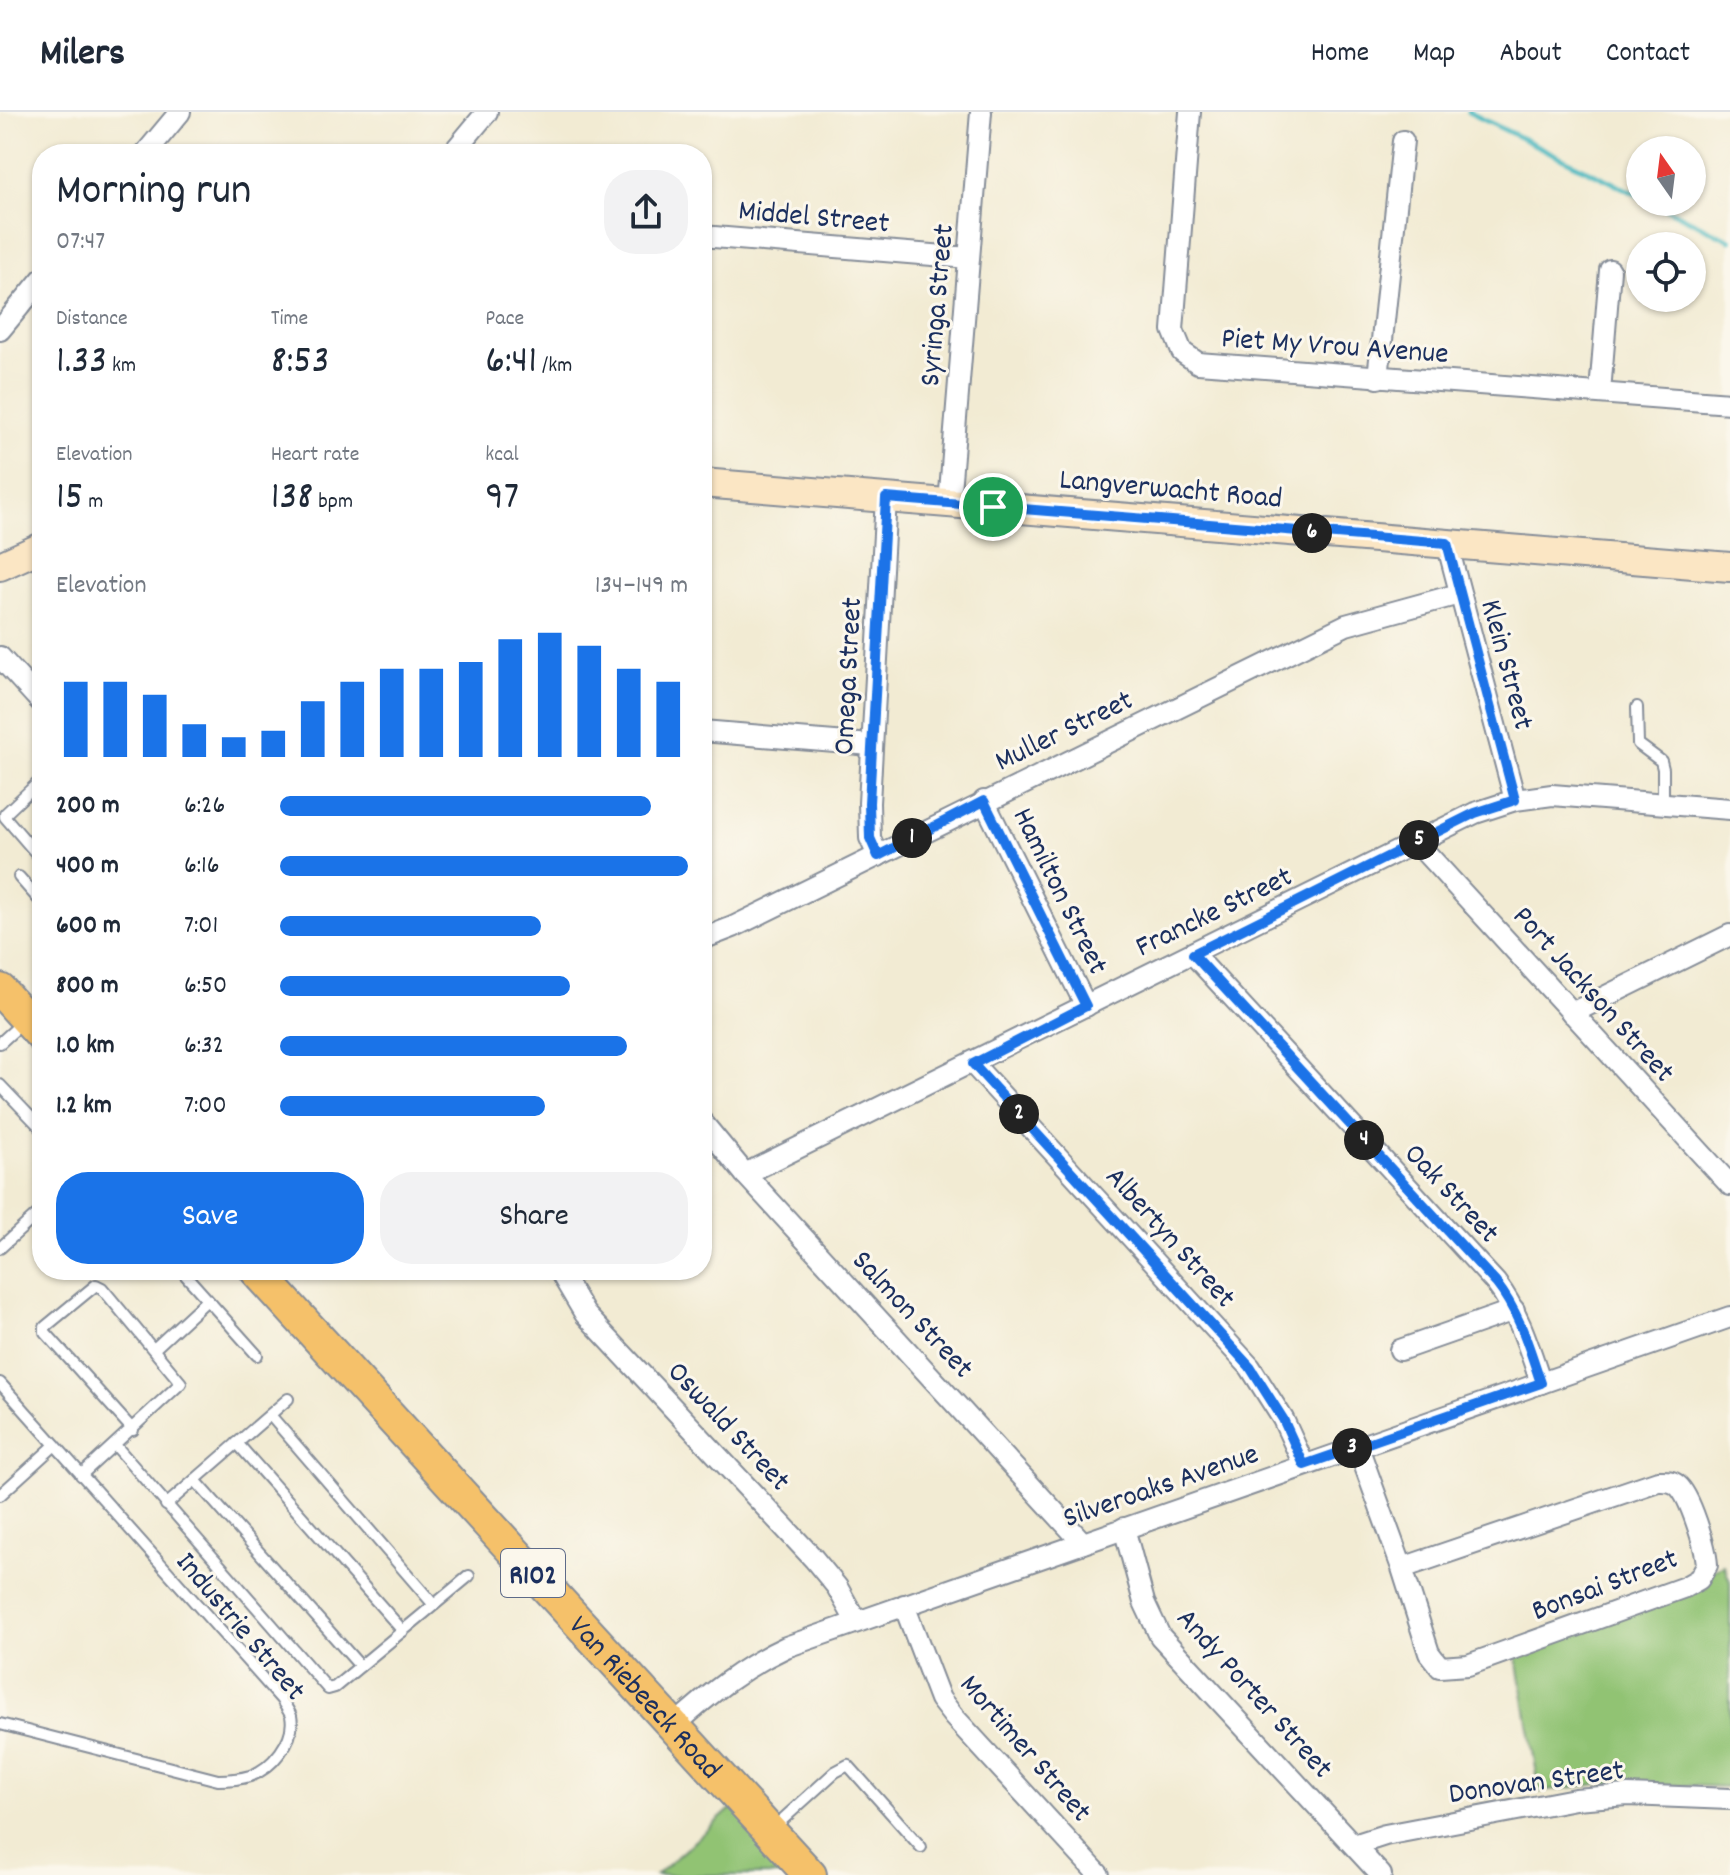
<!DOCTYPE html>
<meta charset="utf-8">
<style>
:root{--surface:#fff;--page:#f2f2f3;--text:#1f2937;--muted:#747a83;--line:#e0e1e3;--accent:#1a73e8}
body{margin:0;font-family:Dekko,sans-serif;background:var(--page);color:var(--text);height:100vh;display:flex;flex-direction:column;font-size:30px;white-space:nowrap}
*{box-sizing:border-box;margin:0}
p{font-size:26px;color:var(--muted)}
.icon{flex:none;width:44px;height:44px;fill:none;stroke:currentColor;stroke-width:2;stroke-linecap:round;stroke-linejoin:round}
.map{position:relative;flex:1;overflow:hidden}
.side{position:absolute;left:32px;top:32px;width:680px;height:1136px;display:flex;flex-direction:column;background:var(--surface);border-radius:32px;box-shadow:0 2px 6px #0004}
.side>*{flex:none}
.needle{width:52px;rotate:346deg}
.controls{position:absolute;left:1626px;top:24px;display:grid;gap:16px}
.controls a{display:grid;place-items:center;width:80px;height:80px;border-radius:50%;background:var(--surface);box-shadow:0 2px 6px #0004;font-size:40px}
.pin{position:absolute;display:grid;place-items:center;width:68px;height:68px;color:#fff;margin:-34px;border:4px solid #fff;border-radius:50%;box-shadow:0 2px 8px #0007}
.km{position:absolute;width:40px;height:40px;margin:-20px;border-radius:50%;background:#222;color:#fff;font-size:22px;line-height:40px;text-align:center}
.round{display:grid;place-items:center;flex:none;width:84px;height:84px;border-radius:32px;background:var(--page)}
.head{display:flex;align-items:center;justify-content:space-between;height:136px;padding:0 24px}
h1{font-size:44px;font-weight:600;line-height:60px}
.figures{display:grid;grid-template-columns:repeat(3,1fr);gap:12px;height:136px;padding:8px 24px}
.figures div{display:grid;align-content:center}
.figures b{font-size:40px;font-weight:600}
.figures small{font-size:22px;font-weight:400}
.figures p{font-size:22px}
.chart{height:224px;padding:16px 24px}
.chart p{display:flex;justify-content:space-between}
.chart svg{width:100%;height:144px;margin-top:8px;stroke:var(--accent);stroke-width:6}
.primary-button{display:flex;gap:16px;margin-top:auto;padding:16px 24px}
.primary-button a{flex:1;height:92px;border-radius:32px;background:var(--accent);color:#fff;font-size:32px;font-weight:600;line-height:92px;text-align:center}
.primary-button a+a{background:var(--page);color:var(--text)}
ul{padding:0 24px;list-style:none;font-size:26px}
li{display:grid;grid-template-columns:128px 96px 1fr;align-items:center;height:60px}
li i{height:20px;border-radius:10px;background:var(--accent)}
header{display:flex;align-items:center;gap:48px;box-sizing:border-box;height:112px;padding:0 40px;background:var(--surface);border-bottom:2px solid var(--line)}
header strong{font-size:38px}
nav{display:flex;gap:44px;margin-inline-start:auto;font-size:28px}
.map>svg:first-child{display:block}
.green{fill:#91c373;stroke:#567968;stroke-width:2}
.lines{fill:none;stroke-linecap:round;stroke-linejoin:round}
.stream{stroke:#49b8bf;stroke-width:5}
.lane-casing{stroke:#868d98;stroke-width:14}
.street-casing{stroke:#868d98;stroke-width:24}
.secondary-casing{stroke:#868d98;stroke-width:32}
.primary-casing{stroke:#868d98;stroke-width:36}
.lane{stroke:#fff;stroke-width:10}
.street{stroke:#fff;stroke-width:20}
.secondary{stroke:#fbe6c4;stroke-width:28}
.primary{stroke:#f5c16b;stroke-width:32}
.route-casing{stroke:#fff;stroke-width:16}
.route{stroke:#1a73e8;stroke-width:10}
.labels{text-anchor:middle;stroke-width:6;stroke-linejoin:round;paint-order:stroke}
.shield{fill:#fbf7ec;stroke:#5e6b89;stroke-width:2}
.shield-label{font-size:28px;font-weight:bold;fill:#1b2f5e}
.street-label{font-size:30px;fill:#1b2f5e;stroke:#fbf7ec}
</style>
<header>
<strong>Milers</strong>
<nav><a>Home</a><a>Map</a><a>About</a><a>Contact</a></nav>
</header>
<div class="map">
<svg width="1730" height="1763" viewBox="0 0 1730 1763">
<rect width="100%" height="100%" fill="#fbf7ec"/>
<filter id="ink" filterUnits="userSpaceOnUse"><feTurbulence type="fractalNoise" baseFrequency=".0125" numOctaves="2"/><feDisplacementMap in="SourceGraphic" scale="16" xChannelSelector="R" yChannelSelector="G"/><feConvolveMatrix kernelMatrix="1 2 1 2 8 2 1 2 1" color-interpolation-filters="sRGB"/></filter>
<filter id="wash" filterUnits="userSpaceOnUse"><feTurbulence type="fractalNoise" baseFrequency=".006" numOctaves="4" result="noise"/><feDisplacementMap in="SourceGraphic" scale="32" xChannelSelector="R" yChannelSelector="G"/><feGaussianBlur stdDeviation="1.8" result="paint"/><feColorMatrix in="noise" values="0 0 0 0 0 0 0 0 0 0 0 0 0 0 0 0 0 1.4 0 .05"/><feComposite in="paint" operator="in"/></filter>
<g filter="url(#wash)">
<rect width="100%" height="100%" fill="#f2ebd3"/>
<!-- green -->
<g class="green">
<path d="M1724,1453L1730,1470V1675L1604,1671L1540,1680L1516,1540Z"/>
<path d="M741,1688L810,1763H656Z"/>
</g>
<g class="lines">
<!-- stream -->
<g class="stream">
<path d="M1468,0L1640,84"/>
<path d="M1652,90L1730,128"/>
</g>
</g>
</g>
<g filter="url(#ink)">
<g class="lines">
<defs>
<g id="lane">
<path d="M1637,595L1638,632L1661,649L1663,657V691"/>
<path d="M42,667L5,702V705L42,748"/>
<path d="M19,765L42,791"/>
<path d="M0,931L22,911"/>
<path d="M0,973L42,1017"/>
<path d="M0,1136L42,1098"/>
<path d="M181,1158L257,1243"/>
<path d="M154,1237L207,1188"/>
<path d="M0,1271L281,1587C284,1592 289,1599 291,1604C296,1628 271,1657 250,1664C240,1667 229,1668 218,1668L0,1612"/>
<path d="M270,1303L434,1493"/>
<path d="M237,1331L403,1519"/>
<path d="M115,1333L328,1577L335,1575L469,1464"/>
<path d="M81,1363L181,1271L102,1176L96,1173L45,1215V1220L133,1318"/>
<path d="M195,1368L360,1554"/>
<path d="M0,1383L55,1333"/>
<path d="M166,1393L288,1287"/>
<path d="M771,1718L835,1660L848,1653L921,1735"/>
</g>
<g id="street">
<path d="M1190,0L1173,218L1182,240L1198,251L1730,291"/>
<path d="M145,42L180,0"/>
<path d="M452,42L487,0"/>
<path d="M702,124L969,146"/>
<path d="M0,218L42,167"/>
<path d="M1378,266L1403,29"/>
<path d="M1600,280L1610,158"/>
<path d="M949,392L981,0"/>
<path d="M1447,431L1515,688"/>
<path d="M0,545L42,591"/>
<path d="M702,619L871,633"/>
<path d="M984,689L1086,894"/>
<path d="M1416,730L1730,1073"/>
<path d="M878,744L870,726L869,691L886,386"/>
<path d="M702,827L733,815L1346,513L1459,482"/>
<path d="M1193,842L1496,1171C1519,1201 1529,1236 1541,1271"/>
<path d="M1572,901L1730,823"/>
<path d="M973,952L1250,1255L1283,1307L1304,1353"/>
<path d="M702,1010L745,1062L1083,1431"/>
<path d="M745,1062L1475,701L1515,688L1552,683L1730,697"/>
<path d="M559,1158L585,1202L814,1447L837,1475L856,1509"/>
<path d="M1400,1238L1514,1198"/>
<path d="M1358,1335L1402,1456L1429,1541L1440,1555L1468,1553L1685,1475L1699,1467L1707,1453C1706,1436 1690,1383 1677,1373C1671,1368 1665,1369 1658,1369L1402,1456"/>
<path d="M1124,1416L1144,1490L1160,1524L1381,1763"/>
<path d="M904,1493L940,1587L954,1605L1099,1763"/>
<path d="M674,1614C709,1582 743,1555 786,1535L1730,1205"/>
<path d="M1354,1733L1385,1723L1575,1687L1628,1683L1730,1687"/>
</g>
<g id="secondary">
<path d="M702,371L1730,455"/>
<path d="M0,454L42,435"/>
</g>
<g id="primary">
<path d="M0,878L42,924"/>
<path id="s1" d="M256,1158L810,1763"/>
</g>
</defs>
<!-- lane casing -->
<use href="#lane" class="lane-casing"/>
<!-- street casing -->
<use href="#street" class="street-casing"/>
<!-- secondary casing -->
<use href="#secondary" class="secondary-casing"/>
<!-- primary casing -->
<use href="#primary" class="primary-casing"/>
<!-- lane -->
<use href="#lane" class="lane"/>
<!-- street -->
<use href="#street" class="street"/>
<!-- secondary -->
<use href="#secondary" class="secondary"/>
<!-- primary -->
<use href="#primary" class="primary"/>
</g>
</g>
<g class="lines" filter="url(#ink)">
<defs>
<path id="route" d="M886,386L1447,431L1515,688L1475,701L1193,842L1496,1171C1520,1201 1529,1236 1541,1271L1304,1353L1283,1307L1250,1255L973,952L1086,894L984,689L878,744L870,726L869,691Z"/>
</defs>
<!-- route casing -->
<use href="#route" class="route-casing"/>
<!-- route -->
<use href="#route" class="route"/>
</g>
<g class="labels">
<!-- shield labels -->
<rect class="shield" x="501" y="1437" width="64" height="48" rx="6"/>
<g class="shield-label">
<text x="533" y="1471">R102</text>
</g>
<!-- street labels -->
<g class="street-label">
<text transform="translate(814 103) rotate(5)" y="10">Middel Street</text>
<text transform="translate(935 193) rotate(-85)" y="10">Syringa Street</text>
<text transform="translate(1335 232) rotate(4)" y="10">Piet My Vrou Avenue</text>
<text transform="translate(1171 375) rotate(5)" y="10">Langverwacht Road</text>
<text transform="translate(1509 552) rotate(75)" y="10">Klein Street</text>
<text transform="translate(846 564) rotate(-87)" y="10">Omega Street</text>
<text transform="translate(1063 617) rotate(-26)" y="10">Muller Street</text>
<text transform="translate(1062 778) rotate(64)" y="10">Hamilton Street</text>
<text transform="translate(1213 798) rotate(-26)" y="10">Francke Street</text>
<text transform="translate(1595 881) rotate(48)" y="10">Port Jackson Street</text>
<text transform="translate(1453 1080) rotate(47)" y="10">Oak Street</text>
<text transform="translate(1172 1124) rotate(48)" y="10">Albertyn Street</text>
<text transform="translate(914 1201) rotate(47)" y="10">Salmon Street</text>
<text transform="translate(730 1313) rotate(47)" y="10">Oswald Street</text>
<text transform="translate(1160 1372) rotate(-19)" y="10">Silveroaks Avenue</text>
<text transform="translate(1604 1471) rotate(-21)" y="10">Bonsai Street</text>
<text transform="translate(242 1513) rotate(50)" y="10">Industrie Street</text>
<text transform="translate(1256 1580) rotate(48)" y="10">Andy Porter Street</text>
<text dy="10" stroke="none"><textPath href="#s1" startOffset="578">Van Riebeeck Road</textPath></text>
<text transform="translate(1027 1635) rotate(49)" y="10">Mortimer Street</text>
<text transform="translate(1536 1668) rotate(-8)" y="10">Donovan Street</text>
</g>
</g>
</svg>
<div class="controls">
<a><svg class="needle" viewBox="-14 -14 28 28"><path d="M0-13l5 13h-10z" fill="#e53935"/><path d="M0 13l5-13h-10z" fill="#747a83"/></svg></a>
<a><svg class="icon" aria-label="locate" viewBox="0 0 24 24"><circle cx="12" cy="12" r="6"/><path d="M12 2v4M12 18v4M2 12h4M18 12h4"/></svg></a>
</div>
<div class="pin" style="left:993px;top:395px;background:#1e9e55"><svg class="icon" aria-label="arrive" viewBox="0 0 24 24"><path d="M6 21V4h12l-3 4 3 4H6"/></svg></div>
<b class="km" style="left:912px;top:726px">1</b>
<b class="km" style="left:1019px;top:1002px">2</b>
<b class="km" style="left:1352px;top:1336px">3</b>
<b class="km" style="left:1364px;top:1028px">4</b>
<b class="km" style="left:1419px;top:728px">5</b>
<b class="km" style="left:1312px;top:421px">6</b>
<section class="side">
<div class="head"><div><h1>Morning run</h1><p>07:47</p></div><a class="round"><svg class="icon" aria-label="share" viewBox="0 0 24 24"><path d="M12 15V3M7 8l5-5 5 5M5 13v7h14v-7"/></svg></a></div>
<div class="figures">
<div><p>Distance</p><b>1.33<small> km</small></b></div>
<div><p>Time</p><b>8:53</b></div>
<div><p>Pace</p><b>6:41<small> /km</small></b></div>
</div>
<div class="figures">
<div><p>Elevation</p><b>15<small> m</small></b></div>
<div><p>Heart rate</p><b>138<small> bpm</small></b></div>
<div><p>kcal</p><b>97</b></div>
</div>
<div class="chart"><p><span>Elevation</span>134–149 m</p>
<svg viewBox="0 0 160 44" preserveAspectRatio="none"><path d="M5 44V21M15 44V21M25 44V25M35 44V34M45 44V38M55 44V36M65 44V27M75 44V21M85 44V17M95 44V17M105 44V15M115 44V8M125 44V6M135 44V10M145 44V17M155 44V21"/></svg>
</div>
<ul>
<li><b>200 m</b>6:26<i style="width:91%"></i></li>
<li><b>400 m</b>6:16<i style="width:100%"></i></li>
<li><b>600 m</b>7:01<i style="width:64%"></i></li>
<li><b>800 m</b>6:50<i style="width:71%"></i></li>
<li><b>1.0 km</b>6:32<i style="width:85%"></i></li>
<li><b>1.2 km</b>7:00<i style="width:65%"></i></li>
</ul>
<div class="primary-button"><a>Save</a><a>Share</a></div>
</section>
</div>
